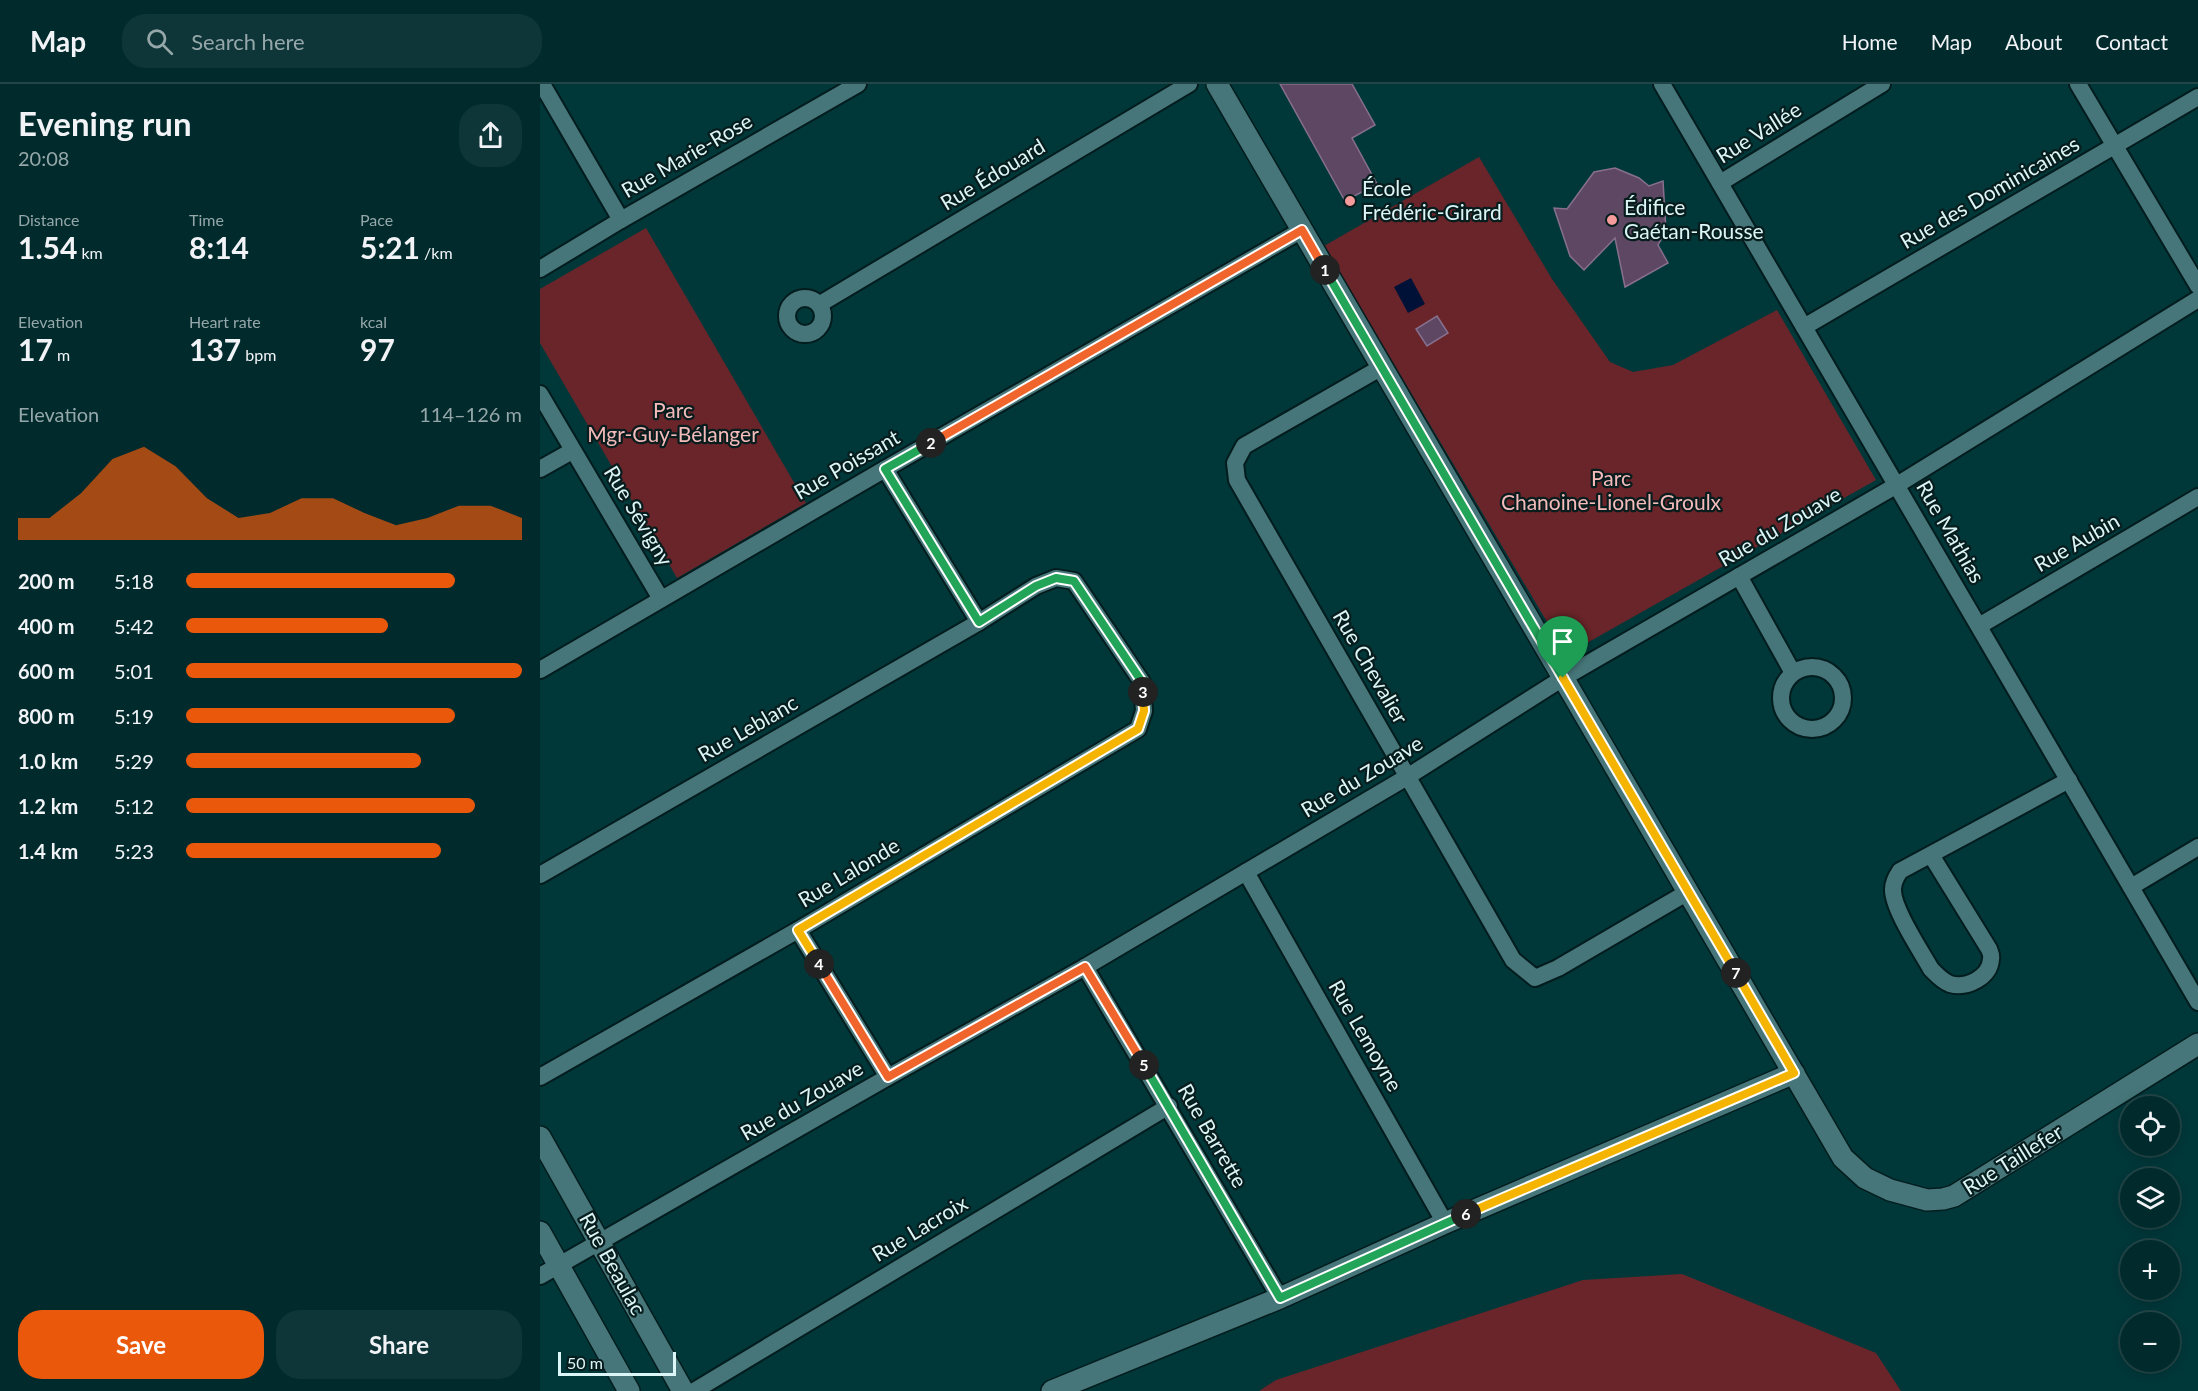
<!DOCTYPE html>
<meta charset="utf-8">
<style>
:root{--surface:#002a2c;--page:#0e3638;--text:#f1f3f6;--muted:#95a7a9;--line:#224648;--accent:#ea580c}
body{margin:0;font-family:Lato,sans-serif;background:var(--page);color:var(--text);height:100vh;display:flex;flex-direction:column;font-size:22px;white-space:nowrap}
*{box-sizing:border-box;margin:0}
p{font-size:20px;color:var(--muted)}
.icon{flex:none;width:33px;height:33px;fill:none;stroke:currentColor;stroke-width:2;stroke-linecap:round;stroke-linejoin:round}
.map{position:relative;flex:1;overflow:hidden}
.panel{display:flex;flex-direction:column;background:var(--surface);width:540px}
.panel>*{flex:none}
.tools{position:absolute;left:1580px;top:1012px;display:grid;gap:12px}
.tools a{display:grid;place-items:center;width:60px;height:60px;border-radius:50%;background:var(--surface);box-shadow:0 3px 15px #0003,0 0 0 2px var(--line);font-size:30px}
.scale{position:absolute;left:18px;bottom:15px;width:118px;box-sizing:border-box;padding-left:6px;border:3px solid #dcf5f6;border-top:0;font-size:16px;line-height:21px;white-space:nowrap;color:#dcf5f6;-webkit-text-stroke:4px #071c1d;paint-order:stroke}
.pin{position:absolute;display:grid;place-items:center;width:51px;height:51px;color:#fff;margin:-62px -26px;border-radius:50% 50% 50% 0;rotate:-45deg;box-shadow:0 0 6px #0007}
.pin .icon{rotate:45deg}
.km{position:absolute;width:30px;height:30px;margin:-15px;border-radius:50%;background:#222;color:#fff;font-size:16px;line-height:30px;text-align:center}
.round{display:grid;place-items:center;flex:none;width:63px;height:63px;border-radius:24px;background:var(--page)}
.head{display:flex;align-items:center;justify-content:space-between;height:102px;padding:0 18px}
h1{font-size:33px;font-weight:700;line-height:45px}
.figures{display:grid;grid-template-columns:repeat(3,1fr);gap:9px;height:102px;padding:6px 18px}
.figures div{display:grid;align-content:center}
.figures b{font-size:30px;font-weight:700}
.figures small{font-size:16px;font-weight:400}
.figures p{font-size:16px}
.chart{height:168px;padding:12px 18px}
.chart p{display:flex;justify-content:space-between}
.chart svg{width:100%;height:108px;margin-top:6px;fill:var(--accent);opacity:.7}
.primary-button{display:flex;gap:12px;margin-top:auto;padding:12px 18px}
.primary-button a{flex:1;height:69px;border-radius:24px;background:var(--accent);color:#fff;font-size:24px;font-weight:700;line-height:69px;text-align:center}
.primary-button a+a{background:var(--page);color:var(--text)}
ul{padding:0 18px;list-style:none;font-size:20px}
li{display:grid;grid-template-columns:96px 72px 1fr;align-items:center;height:45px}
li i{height:15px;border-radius:8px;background:var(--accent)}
header{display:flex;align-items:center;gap:36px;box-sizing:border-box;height:84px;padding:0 30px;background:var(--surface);border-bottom:2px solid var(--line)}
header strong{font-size:28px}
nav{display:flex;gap:33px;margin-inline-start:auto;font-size:21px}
.search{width:420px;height:54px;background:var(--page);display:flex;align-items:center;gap:15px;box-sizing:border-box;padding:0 21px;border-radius:24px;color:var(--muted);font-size:22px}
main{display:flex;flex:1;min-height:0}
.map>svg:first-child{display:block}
.green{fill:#692529}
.water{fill:#001138}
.building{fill:#5d4763;stroke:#876f8d;stroke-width:1.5}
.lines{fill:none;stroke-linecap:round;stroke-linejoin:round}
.minor-casing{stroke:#031c1e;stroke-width:20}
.tertiary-casing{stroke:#031c1e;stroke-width:24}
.minor{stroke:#467679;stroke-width:16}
.tertiary{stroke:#467679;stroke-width:21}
.split-1-casing{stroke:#fff;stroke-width:12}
.split-2-casing{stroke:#fff;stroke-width:12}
.split-3-casing{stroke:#fff;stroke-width:12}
.split-4-casing{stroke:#fff;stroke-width:12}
.split-5-casing{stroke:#fff;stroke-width:12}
.split-6-casing{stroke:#fff;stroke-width:12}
.split-7-casing{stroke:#fff;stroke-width:12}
.split-8-casing{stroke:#fff;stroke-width:12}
.split-1{stroke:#22a559;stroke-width:8}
.split-2{stroke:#f0652b;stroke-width:8}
.split-3{stroke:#22a559;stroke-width:8}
.split-4{stroke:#f5b400;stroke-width:8}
.split-5{stroke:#f0652b;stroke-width:8}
.split-6{stroke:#22a559;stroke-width:8}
.split-7{stroke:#f5b400;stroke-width:8}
.split-8{stroke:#f5b400;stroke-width:8}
.poi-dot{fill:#f59b9b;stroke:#071c1d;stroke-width:2}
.labels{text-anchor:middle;stroke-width:4.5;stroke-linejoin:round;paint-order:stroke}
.street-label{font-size:21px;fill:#dcf5f6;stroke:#071c1d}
.poi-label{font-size:21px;fill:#dcf5f6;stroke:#071c1d;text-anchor:start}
.park-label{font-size:21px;fill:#f4bbba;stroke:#071c1d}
</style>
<header>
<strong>Map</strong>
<div class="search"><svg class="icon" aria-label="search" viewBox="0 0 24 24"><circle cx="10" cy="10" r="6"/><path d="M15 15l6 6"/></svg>Search here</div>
<nav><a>Home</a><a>Map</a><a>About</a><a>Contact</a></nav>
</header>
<main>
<section class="panel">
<div class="head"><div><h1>Evening run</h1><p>20:08</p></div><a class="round"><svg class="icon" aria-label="share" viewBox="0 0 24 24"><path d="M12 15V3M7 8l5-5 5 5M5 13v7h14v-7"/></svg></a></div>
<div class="figures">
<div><p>Distance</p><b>1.54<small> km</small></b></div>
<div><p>Time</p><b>8:14</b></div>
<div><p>Pace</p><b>5:21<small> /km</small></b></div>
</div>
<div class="figures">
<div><p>Elevation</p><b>17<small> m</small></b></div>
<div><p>Heart rate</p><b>137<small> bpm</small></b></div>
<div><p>kcal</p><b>97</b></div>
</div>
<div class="chart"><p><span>Elevation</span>114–126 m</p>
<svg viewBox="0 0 160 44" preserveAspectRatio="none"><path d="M0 44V35L10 35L20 25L30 11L40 6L50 14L60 27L70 35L80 33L90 27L100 27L110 33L120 38L130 35L140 30L150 30L160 35V44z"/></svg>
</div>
<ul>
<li><b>200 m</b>5:18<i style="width:80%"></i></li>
<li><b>400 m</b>5:42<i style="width:60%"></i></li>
<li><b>600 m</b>5:01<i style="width:100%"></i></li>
<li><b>800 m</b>5:19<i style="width:80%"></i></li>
<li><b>1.0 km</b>5:29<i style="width:70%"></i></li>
<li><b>1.2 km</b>5:12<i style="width:86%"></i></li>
<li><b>1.4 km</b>5:23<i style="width:76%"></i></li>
</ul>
<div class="primary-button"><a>Save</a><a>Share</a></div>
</section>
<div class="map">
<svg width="1658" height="1307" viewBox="0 0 1658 1307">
<rect width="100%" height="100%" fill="#00383a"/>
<!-- green -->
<g class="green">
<path d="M939,73L1012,195L1070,278L1093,288L1133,281L1237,226L1336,396L1038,564L1026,562L1016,553L784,162Z"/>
<path d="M106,144L266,419L137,494L0,259V205Z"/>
<path d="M1142,1190L1336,1269L1361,1307H719L736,1296L1043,1196Z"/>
</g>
<!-- water -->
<path class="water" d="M871,194L885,220L868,229L854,203Z"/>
<!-- building -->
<g class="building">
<path d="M740,0H812L835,41L812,54L837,100L805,117Z"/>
<path d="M1075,84L1099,94L1109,102L1123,97L1126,147L1118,161L1128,179L1085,203L1075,154L1044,186L1030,172L1014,124L1027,125L1054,88Z"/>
<path d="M897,232L908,249L887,262L876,245Z"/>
</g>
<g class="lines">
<defs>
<g id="minor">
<path d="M2,0L81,136"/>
<path d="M1122,0L1658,918"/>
<path d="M1538,0L1658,202"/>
<path d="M1180,99L1342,0"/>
<path d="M0,185L81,136L318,0"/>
<circle cx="265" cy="232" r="18"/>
<path d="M280,220L649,0"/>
<path d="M1264,243L1658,13"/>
<path d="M842,283L704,362L695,379L697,396L973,876L995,894L1018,884L1148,808"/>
<path d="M0,310L121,515"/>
<path d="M0,385L32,367"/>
<path d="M345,385L439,538"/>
<path d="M1199,492L1253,589"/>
<path d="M1439,542L1658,413"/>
<circle cx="1272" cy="614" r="31"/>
<path d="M0,586L345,385L762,146"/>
<path d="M1391,771L1449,865C1450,868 1452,871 1451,875C1450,893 1427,905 1410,900C1402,897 1397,891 1391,885C1381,867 1352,824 1353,805C1353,798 1356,793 1360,787L1529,696"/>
<path d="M706,788L905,1139"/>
<path d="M0,791L439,538L496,502L516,494L534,497L602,598L604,627L598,645L258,846L0,993"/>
<path d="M1591,803L1658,763"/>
<path d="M258,846L348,993"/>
<path d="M545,883L740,1214"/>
<path d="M0,1192L348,993L545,883L867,693L1023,594L1357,401L1658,215"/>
<path d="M154,1307L629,1022"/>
</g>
<g id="tertiary">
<path d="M677,0L1303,1074L1325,1094L1350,1106L1387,1116L1403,1115L1414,1112L1658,960"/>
<path d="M0,1053L143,1307"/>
<path d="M0,1148L89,1307"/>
<path d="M512,1307L740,1214L905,1139L1254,989"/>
</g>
</defs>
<!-- minor casing -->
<use href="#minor" class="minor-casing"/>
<!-- tertiary casing -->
<use href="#tertiary" class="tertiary-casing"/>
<!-- minor -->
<use href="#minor" class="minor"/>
<!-- tertiary -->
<use href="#tertiary" class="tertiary"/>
</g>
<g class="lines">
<defs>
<path id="split-1" d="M785,186L1023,594"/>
<path id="split-2" d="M391,359L762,146L785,186"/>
<path id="split-3" d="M391,359L345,385L439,538L496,502L516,494L534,497L602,598L603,608"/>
<path id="split-4" d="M279,880L258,846L598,645L604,627L603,608"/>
<path id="split-5" d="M279,880L348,993L545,883L604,981"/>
<path id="split-6" d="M604,981L740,1214L926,1130"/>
<path id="split-7" d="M926,1130L1254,989L1196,889"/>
<path id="split-8" d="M1023,594L1196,889"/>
</defs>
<!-- split-1 casing -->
<use href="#split-1" class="split-1-casing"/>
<!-- split-2 casing -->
<use href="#split-2" class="split-2-casing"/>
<!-- split-3 casing -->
<use href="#split-3" class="split-3-casing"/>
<!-- split-4 casing -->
<use href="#split-4" class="split-4-casing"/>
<!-- split-5 casing -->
<use href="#split-5" class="split-5-casing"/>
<!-- split-6 casing -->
<use href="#split-6" class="split-6-casing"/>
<!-- split-7 casing -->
<use href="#split-7" class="split-7-casing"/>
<!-- split-8 casing -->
<use href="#split-8" class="split-8-casing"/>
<!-- split-1 -->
<use href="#split-1" class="split-1"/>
<!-- split-2 -->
<use href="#split-2" class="split-2"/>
<!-- split-3 -->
<use href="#split-3" class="split-3"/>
<!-- split-4 -->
<use href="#split-4" class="split-4"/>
<!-- split-5 -->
<use href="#split-5" class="split-5"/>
<!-- split-6 -->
<use href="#split-6" class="split-6"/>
<!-- split-7 -->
<use href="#split-7" class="split-7"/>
<!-- split-8 -->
<use href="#split-8" class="split-8"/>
</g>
<!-- markers -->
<g class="poi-dot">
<circle cx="810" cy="117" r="6"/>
<circle cx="1072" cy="136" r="6"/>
</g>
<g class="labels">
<!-- street labels -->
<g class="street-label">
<text transform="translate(1219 49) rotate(-32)" y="7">Rue Vallée</text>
<text transform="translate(147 72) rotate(-30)" y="7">Rue Marie-Rose</text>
<text transform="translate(453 91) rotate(-31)" y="7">Rue Édouard</text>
<text transform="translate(1450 109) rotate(-30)" y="7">Rue des Dominicaines</text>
<text transform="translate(307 381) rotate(-30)" y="7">Rue Poissant</text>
<text transform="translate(98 432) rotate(59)" y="7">Rue Sévigny</text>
<text transform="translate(1240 443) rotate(-30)" y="7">Rue du Zouave</text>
<text transform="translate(1410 448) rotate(60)" y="7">Rue Mathias</text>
<text transform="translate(1537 459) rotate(-30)" y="7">Rue Aubin</text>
<text transform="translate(830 583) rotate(60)" y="7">Rue Chevalier</text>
<text transform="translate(208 645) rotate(-30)" y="7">Rue Leblanc</text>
<text transform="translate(822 693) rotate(-31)" y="7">Rue du Zouave</text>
<text transform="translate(309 789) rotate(-31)" y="7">Rue Lalonde</text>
<text transform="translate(825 952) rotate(60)" y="7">Rue Lemoyne</text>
<text transform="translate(262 1017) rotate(-30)" y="7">Rue du Zouave</text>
<text transform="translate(672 1052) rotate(60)" y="7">Rue Barrette</text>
<text transform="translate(1473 1076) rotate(-32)" y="7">Rue Taillefer</text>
<text transform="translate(380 1145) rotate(-31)" y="7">Rue Lacroix</text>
<text transform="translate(72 1180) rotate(61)" y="7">Rue Beaulac</text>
</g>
<!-- poi labels -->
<g class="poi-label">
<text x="822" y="112">École<tspan x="822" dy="24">Frédéric-Girard</tspan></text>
<text x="1084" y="131">Édifice<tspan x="1084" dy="24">Gaétan-Rousse</tspan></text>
</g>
<!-- park labels -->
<g class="park-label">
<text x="133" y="334">Parc<tspan x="133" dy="24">Mgr-Guy-Bélanger</tspan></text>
<text x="1071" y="402">Parc<tspan x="1071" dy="24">Chanoine-Lionel-Groulx</tspan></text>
</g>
</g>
</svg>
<div class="tools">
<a><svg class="icon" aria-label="locate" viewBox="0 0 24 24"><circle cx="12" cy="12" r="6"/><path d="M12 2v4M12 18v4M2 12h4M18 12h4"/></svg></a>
<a><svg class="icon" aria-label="layers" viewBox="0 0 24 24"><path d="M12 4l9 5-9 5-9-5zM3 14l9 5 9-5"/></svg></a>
<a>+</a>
<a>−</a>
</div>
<div class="scale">50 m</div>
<div class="pin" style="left:1023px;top:594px;background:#1e9e55"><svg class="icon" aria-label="arrive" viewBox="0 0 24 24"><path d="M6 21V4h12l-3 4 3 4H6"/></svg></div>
<b class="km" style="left:785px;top:186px">1</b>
<b class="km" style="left:391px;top:359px">2</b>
<b class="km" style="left:603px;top:608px">3</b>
<b class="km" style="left:279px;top:880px">4</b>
<b class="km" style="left:604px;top:981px">5</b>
<b class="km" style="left:926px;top:1130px">6</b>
<b class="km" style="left:1196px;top:889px">7</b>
</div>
</main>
